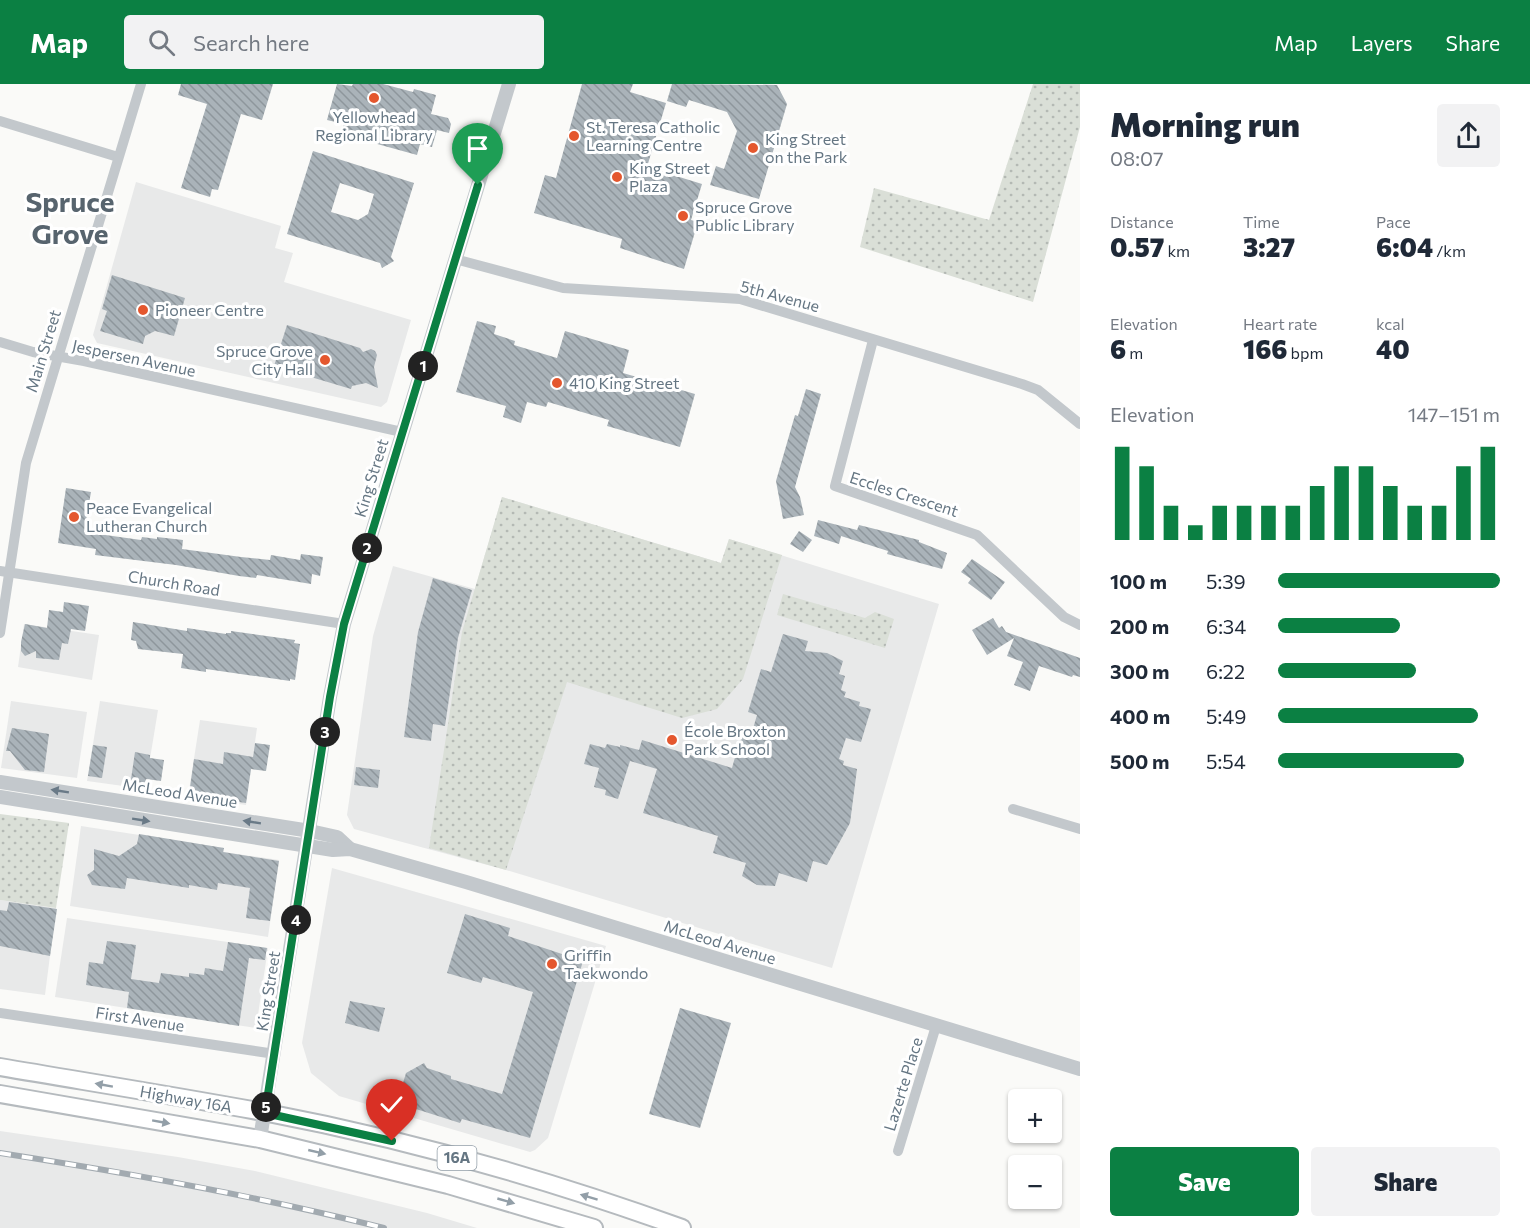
<!DOCTYPE html>
<meta charset="utf-8">
<style>
:root{--surface:#fff;--page:#f2f2f3;--text:#1f2937;--muted:#747a83;--accent:#0b8043}
body{margin:0;font-family:Commissioner,sans-serif;background:var(--page);color:var(--text);height:100vh;display:flex;flex-direction:column;font-size:22px;white-space:nowrap}
*{box-sizing:border-box;margin:0}
p{font-size:20px;color:var(--muted)}
.icon{flex:none;width:33px;height:33px;fill:none;stroke:currentColor;stroke-width:2;stroke-linecap:round;stroke-linejoin:round}
.map{position:relative;flex:1;overflow:hidden}
.drawer{display:flex;flex-direction:column;background:var(--surface);width:450px}
.drawer>*{flex:none}
.fabs{position:absolute;left:1008px;top:1005px;display:grid;gap:12px}
.fabs a{display:grid;place-items:center;width:54px;height:54px;border-radius:6px;background:var(--surface);box-shadow:0 2px 4px #0004;font-size:30px}
.pin{position:absolute;display:grid;place-items:center;width:51px;height:51px;color:#fff;margin:-62px -26px;border-radius:50% 50% 50% 0;rotate:-45deg;box-shadow:0 0 6px #0007}
.pin .icon{rotate:45deg}
.km{position:absolute;width:30px;height:30px;margin:-15px;border-radius:50%;background:#222;color:#fff;font-size:16px;line-height:30px;text-align:center}
.round{display:grid;place-items:center;flex:none;width:63px;height:63px;border-radius:6px;background:var(--page)}
.head{display:flex;align-items:center;justify-content:space-between;height:102px;padding:0 30px}
h1{font-size:33px;font-weight:800;line-height:45px}
.figures{display:grid;grid-template-columns:repeat(3,1fr);gap:9px;height:102px;padding:6px 30px}
.figures div{display:grid;align-content:center}
.figures b{font-size:26px;font-weight:800}
.figures small{font-size:16px;font-weight:400}
.figures p{font-size:16px}
.chart{height:168px;padding:12px 30px}
.chart p{display:flex;justify-content:space-between}
.chart svg{width:100%;height:108px;margin-top:6px;stroke:var(--accent);stroke-width:6}
.primary-button{display:flex;gap:12px;margin-top:auto;padding:12px 30px}
.primary-button a{flex:1;height:69px;border-radius:6px;background:var(--accent);color:#fff;font-size:24px;font-weight:800;line-height:69px;text-align:center}
.primary-button a+a{background:var(--page);color:var(--text)}
ul{padding:0 30px;list-style:none;font-size:20px}
li{display:grid;grid-template-columns:96px 72px 1fr;align-items:center;height:45px}
li i{height:15px;border-radius:8px;background:var(--accent)}
header{display:flex;align-items:center;gap:36px;box-sizing:border-box;height:84px;padding:0 30px;background:var(--accent);color:#fff}
header strong{font-size:28px}
nav{display:flex;gap:33px;margin-inline-start:auto;font-size:21px}
.search{width:420px;height:54px;background:var(--page);display:flex;align-items:center;gap:15px;box-sizing:border-box;padding:0 21px;border-radius:6px;color:var(--muted);font-size:22px}
main{display:flex;flex:1;min-height:0}
.map>svg:first-child{display:block}
.built{fill:#e8e9e9}
.park{fill:url(#park-dots)}
.building{fill:url(#building-back-hatch);fill-rule:evenodd}
.lines{fill:none;stroke-linecap:round;stroke-linejoin:round}
.primary-casing{stroke:#b5babe;stroke-width:20}
.minor{stroke:#c3c8cc;stroke-width:10}
.tertiary{stroke:#c3c8cc;stroke-width:14}
.primary{stroke:#fff;stroke-width:16}
.rail-casing{stroke:#a2aab0;stroke-width:6}
.rail{stroke:#fff;stroke-width:4;stroke-dasharray:11;stroke-linecap:butt}
.oneway{fill:#6a7a87}
.oneway2{fill:#939fa8}
.route-casing{stroke:#fff;stroke-width:12}
.route{stroke:#0b8043;stroke-width:8}
.poi-dot{fill:#e4572e;stroke:#fff;stroke-width:2}
.labels{text-anchor:middle;stroke-width:6;stroke-linejoin:round;paint-order:stroke}
.shield{fill:#fff;stroke:#939fa8;stroke-width:1.5}
.shield-label{font-size:15px;font-weight:bold;fill:#657683}
.poi-label{font-size:16px;fill:#657683;stroke:#fff;text-anchor:start}
.street-label{font-size:16px;fill:#657683;stroke:#fff}
.town-label{font-size:28px;font-weight:bold;fill:#57646e;stroke:#fff}
</style>
<header>
<strong>Map</strong>
<div class="search"><svg class="icon" aria-label="search" viewBox="0 0 24 24"><circle cx="10" cy="10" r="6"/><path d="M15 15l6 6"/></svg>Search here</div>
<nav><a>Map</a><a>Layers</a><a>Share</a></nav>
</header>
<main>
<div class="map">
<svg width="1080" height="1144" viewBox="0 0 1080 1144">
<defs>
<pattern id="park-dots" width="8" height="8" patternUnits="userSpaceOnUse" patternTransform="scale(1.5)"><rect width="8" height="8" fill="#dadfd7"/><path d="M2 2h.1M6 6h.1" fill="none" stroke="#b4b9b4" stroke-width="1.8" stroke-linecap="round"/></pattern>
<pattern id="building-back-hatch" width="6" height="6" patternUnits="userSpaceOnUse" patternTransform="scale(1.5)"><rect width="6" height="6" fill="#aab3b9"/><path d="M-1 5l2 2M0 0l6 6M5-1l2 2" fill="none" stroke="#8e969c"/></pattern>
</defs>
<rect width="100%" height="100%" fill="#fafaf8"/>
<!-- built -->
<g class="built">
<path d="M136,98L281,142L275,164L293,169L284,198L411,236L387,318L381,323L97,259L93,251Z"/>
<path d="M502,413L721,479L729,455L939,520L832,884L506,786L354,745L347,731L373,552L393,482L475,505Z"/>
<path d="M24,540L99,551L92,596L18,583Z"/>
<path d="M11,617L87,628L77,694L1,684Z"/>
<path d="M100,617L158,626L145,705L87,697Z"/>
<path d="M200,636L257,644L246,721L188,713Z"/>
<path d="M81,742L224,764V768L279,776L268,853L70,822Z"/>
<path d="M332,784L606,862L548,1054L535,1066L530,1068L339,1012L311,989L302,959Z"/>
<path d="M0,816L56,824L45,911L0,905Z"/>
<path d="M67,834L268,864L256,944L55,913Z"/>
<path d="M0,1047L178,1073L255,1087L427,1129L477,1144H0Z"/>
</g>
<!-- park -->
<g class="park">
<path d="M1033,0H1080V43L1033,218L860,163L874,104L989,136Z"/>
<path d="M502,413L721,479L729,455L782,471L743,595L717,625L682,634L567,598L506,786L429,764L462,548Z"/>
<path d="M783,510L865,534L875,528L894,535L885,564L777,531Z"/>
<path d="M0,730L69,739L56,824L0,816Z"/>
</g>
<!-- building -->
<g class="building">
<path d="M181,0H273L262,36L241,30L218,106L212,105L210,113L181,104L207,20L178,11Z"/>
<path d="M337,0L352,2L353,0H383L413,8L414,5L436,11L431,30L448,34L451,40L449,49L437,46L432,63L420,60L417,71L341,50L344,40L327,36Z"/>
<path d="M582,0H633L630,8L666,19L647,83L702,100L691,136L698,138L684,185L620,164L622,155L534,129L545,91L556,94Z"/>
<path d="M672,0L777,1L787,20L759,115L710,101L716,82L724,85L737,47L727,28L689,16L686,23L667,17Z"/>
<path d="M313,67L414,99L391,173L394,177L382,184L380,179L287,150ZM340,99L374,110L368,130L358,136L331,128Z"/>
<path d="M112,191L185,214L174,252L155,247L145,252L143,260L100,247L107,227L102,225Z"/>
<path d="M477,237L496,242L494,250L515,257L514,261L557,274L565,247L629,266L623,289L695,310L680,363L607,342L609,336L548,318L546,323L527,318L521,339L503,333L506,322L456,308Z"/>
<path d="M287,241L360,264L363,268L371,265L375,267L377,271L374,283L378,304L366,299L352,302L351,305L274,282Z"/>
<path d="M806,305L821,310L795,403L800,413L804,431L783,435L776,397L795,331L798,332Z"/>
<path d="M66,404L91,408L84,448L141,456L142,453L157,455V453L183,456L182,465L241,473L270,476L271,471L300,476L301,470L323,473L320,492L312,490L311,500L257,491L256,494L239,492L176,481L95,471L96,465L58,459Z"/>
<path d="M818,436L857,446L859,441L919,456V458L947,469L942,485L887,470L888,467L841,452L839,460L814,452Z"/>
<path d="M799,447L812,456L803,468L790,460Z"/>
<path d="M972,475L1005,498L991,516L968,499L971,495L961,488Z"/>
<path d="M433,494L472,506L458,554L445,642L433,640L431,657L404,653L418,548Z"/>
<path d="M64,518L89,522L85,547L71,545L68,560L62,559L59,576L36,574V567L25,572L21,567V558L25,540L47,544L49,526L63,528Z"/>
<path d="M993,534L999,544L1002,542L1006,548L1080,574V593L1073,591L1072,593L1039,582L1030,607L1014,601L1023,578L1007,572L1014,554L987,571L972,546Z"/>
<path d="M133,538L187,547V544L226,550V549H231V547L295,556L294,559L300,560L295,596L290,595V597L206,585V588L181,584L183,570L138,565L136,557L131,556Z"/>
<path d="M783,550L808,557L805,567L827,569L843,577L839,590L845,592L841,606L846,608L844,613L860,618L859,622L871,625L861,658L846,654L839,675L844,677L843,681L857,685L850,739L827,781L813,777L807,798L779,789L775,802L757,801L742,792L746,779L713,769L718,752L643,729L657,685L630,677L618,715L605,711L606,706L594,703L599,684L584,680L590,660L605,664L607,660L620,663V661L639,666L642,656L732,684L741,652L750,655L757,631L748,628L761,585L771,588Z"/>
<path d="M12,644L49,650L44,688L25,686L10,667H6Z"/>
<path d="M255,659L270,661L266,687L251,685L246,719L189,711L194,675L223,680L224,668L253,673Z"/>
<path d="M93,661L107,663L102,694L88,692Z"/>
<path d="M135,668L150,671V674L164,676L161,697L146,695L144,704L130,702Z"/>
<path d="M356,683L380,686L378,704L354,701Z"/>
<path d="M139,750L224,764L223,768L279,777L270,837L246,834L250,804L218,799L217,806L189,801V804L127,794L125,805L92,801L87,791L94,786V765L119,772L137,760Z"/>
<path d="M9,818L57,825L50,872L0,862V826L7,827Z"/>
<path d="M465,830L510,844L508,852L583,877L530,1054L462,1035L460,1039L397,1019L406,989L424,979L427,984L451,992V995L502,1010L533,908L483,893L481,899L447,889Z"/>
<path d="M107,857L136,861L131,895L159,899L161,889L189,893V889L204,891L205,884L223,887L228,858L267,864L265,876L249,874L239,942L127,924L129,908L86,901L89,878L103,880Z"/>
<path d="M350,917L385,924L379,948L345,939Z"/>
<path d="M680,924L731,939L700,1044L649,1030Z"/>
</g>
<g class="lines">
<defs>
<g id="primary">
<path d="M0,983C88,998 176,1012 263,1028C405,1055 547,1095 682,1144"/>
<path d="M0,1010L260,1055L448,1101L594,1144"/>
</g>
</defs>
<!-- primary casing -->
<use href="#primary" class="primary-casing"/>
<!-- minor -->
<g class="minor">
<path d="M0,37L118,73"/>
<path d="M455,175L563,204L740,215L1022,300L1038,306L1080,340"/>
<path d="M873,256L835,402L977,451L1064,533L1080,541"/>
<path d="M0,258L33,268L84,277L402,348"/>
<path d="M0,487L344,540"/>
<path d="M0,549L26,379L141,0"/>
<path d="M1013,725L1080,745"/>
<path d="M0,929L275,970"/>
<path d="M898,1067L936,942"/>
</g>
<!-- tertiary -->
<g class="tertiary">
<path d="M0,698L310,747L337,753L350,765"/>
<path d="M0,713L333,766L350,765L466,798L1080,985"/>
<path d="M260,1055L330,613L344,540L509,0"/>
</g>
<!-- primary -->
<use href="#primary" class="primary"/>
<defs>
<path id="rail" d="M0,1069C129,1089 257,1112 384,1144"/>
</defs>
<!-- rail casing -->
<use href="#rail" class="rail-casing"/>
<!-- rail -->
<use href="#rail" class="rail"/>
</g>
<!-- one-way arrows -->
<defs><path id="oneway-solid" d="M-6-.8H1V-3.2L6.5 0L1 3.2V.8H-6Z" transform="scale(1.5)"/></defs>
<g class="oneway">
<use href="#oneway-solid" transform="translate(60 707) rotate(-171)"/>
<use href="#oneway-solid" transform="translate(141 736) rotate(9)"/>
<use href="#oneway-solid" transform="translate(252 738) rotate(-171)"/>
</g>
<g class="oneway2">
<use href="#oneway-solid" transform="translate(104 1001) rotate(-170)"/>
<use href="#oneway-solid" transform="translate(161 1038) rotate(10)"/>
<use href="#oneway-solid" transform="translate(317 1068) rotate(13)"/>
<use href="#oneway-solid" transform="translate(589 1113) rotate(-163)"/>
<use href="#oneway-solid" transform="translate(506 1117) rotate(16)"/>
</g>
<g class="lines">
<defs>
<path id="route" d="M392,1057L265,1029L330,613L344,540L478,101"/>
</defs>
<!-- route casing -->
<use href="#route" class="route-casing"/>
<!-- route -->
<use href="#route" class="route"/>
</g>
<!-- markers -->
<g class="poi-dot">
<circle cx="374" cy="14" r="6"/>
<circle cx="574" cy="52" r="6"/>
<circle cx="753" cy="64" r="6"/>
<circle cx="617" cy="93" r="6"/>
<circle cx="683" cy="132" r="6"/>
<circle cx="143" cy="226" r="6"/>
<circle cx="325" cy="276" r="6"/>
<circle cx="557" cy="299" r="6"/>
<circle cx="74" cy="433" r="6"/>
<circle cx="672" cy="656" r="6"/>
<circle cx="552" cy="880" r="6"/>
</g>
<g class="labels">
<!-- shield labels -->
<rect class="shield" x="437.5" y="1062" width="39" height="24" rx="4.5"/>
<g class="shield-label">
<text x="457" y="1079">16A</text>
</g>
<!-- poi labels -->
<g class="poi-label">
<text x="374" y="39" text-anchor="middle">Yellowhead<tspan x="374" dy="18">Regional Library</tspan></text>
<text x="586" y="49">St. Teresa Catholic<tspan x="586" dy="18">Learning Centre</tspan></text>
<text x="765" y="61">King Street<tspan x="765" dy="18">on the Park</tspan></text>
<text x="629" y="90">King Street<tspan x="629" dy="18">Plaza</tspan></text>
<text x="695" y="129">Spruce Grove<tspan x="695" dy="18">Public Library</tspan></text>
<text x="155" y="232">Pioneer Centre</text>
<text x="313" y="273" text-anchor="end">Spruce Grove<tspan x="313" dy="18">City Hall</tspan></text>
<text x="569" y="305">410 King Street</text>
<text x="86" y="430">Peace Evangelical<tspan x="86" dy="18">Lutheran Church</tspan></text>
<text x="684" y="653">École Broxton<tspan x="684" dy="18">Park School</tspan></text>
<text x="564" y="877">Griffin<tspan x="564" dy="18">Taekwondo</tspan></text>
</g>
<!-- street labels -->
<g class="street-label">
<text transform="translate(780 212) rotate(15)" y="6">5th Avenue</text>
<text transform="translate(43 267) rotate(-73)" y="6">Main Street</text>
<text transform="translate(134 274) rotate(12)" y="6">Jespersen Avenue</text>
<text transform="translate(371 394) rotate(-73)" y="6">King Street</text>
<text transform="translate(904 410) rotate(18)" y="6">Eccles Crescent</text>
<text transform="translate(174 499) rotate(9)" y="6">Church Road</text>
<text transform="translate(180 709) rotate(9)" y="6">McLeod Avenue</text>
<text transform="translate(720 858) rotate(17)" y="6">McLeod Avenue</text>
<text transform="translate(268 907) rotate(-81)" y="6">King Street</text>
<text transform="translate(140 935) rotate(9)" y="6">First Avenue</text>
<text transform="translate(903 1000) rotate(-73)" y="6">Lazerte Place</text>
<text transform="translate(186 1015) rotate(10)" y="6">Highway 16A</text>
</g>
<!-- town labels -->
<g class="town-label">
<text x="70" y="128">Spruce<tspan x="70" dy="32">Grove</tspan></text>
</g>
</g>
</svg>
<div class="fabs">
<a>+</a>
<a>−</a>
</div>
<div class="pin" style="left:478px;top:101px;background:#1e9e55"><svg class="icon" aria-label="arrive" viewBox="0 0 24 24"><path d="M6 21V4h12l-3 4 3 4H6"/></svg></div>
<div class="pin" style="left:392px;top:1057px;background:#d93025"><svg class="icon" aria-label="check" viewBox="0 0 24 24"><path d="M5 12l5 5 9-10"/></svg></div>
<b class="km" style="left:423px;top:282px">1</b>
<b class="km" style="left:367px;top:464px">2</b>
<b class="km" style="left:325px;top:648px">3</b>
<b class="km" style="left:296px;top:836px">4</b>
<b class="km" style="left:266px;top:1023px">5</b>
</div>
<section class="drawer">
<div class="head"><div><h1>Morning run</h1><p>08:07</p></div><a class="round"><svg class="icon" aria-label="share" viewBox="0 0 24 24"><path d="M12 15V3M7 8l5-5 5 5M5 13v7h14v-7"/></svg></a></div>
<div class="figures">
<div><p>Distance</p><b>0.57<small> km</small></b></div>
<div><p>Time</p><b>3:27</b></div>
<div><p>Pace</p><b>6:04<small> /km</small></b></div>
</div>
<div class="figures">
<div><p>Elevation</p><b>6<small> m</small></b></div>
<div><p>Heart rate</p><b>166<small> bpm</small></b></div>
<div><p>kcal</p><b>40</b></div>
</div>
<div class="chart"><p><span>Elevation</span>147–151 m</p>
<svg viewBox="0 0 160 44" preserveAspectRatio="none"><path d="M5 44V6M15 44V14M25 44V30M35 44V38M45 44V30M55 44V30M65 44V30M75 44V30M85 44V22M95 44V14M105 44V14M115 44V22M125 44V30M135 44V30M145 44V14M155 44V6"/></svg>
</div>
<ul>
<li><b>100 m</b>5:39<i style="width:100%"></i></li>
<li><b>200 m</b>6:34<i style="width:55%"></i></li>
<li><b>300 m</b>6:22<i style="width:62%"></i></li>
<li><b>400 m</b>5:49<i style="width:90%"></i></li>
<li><b>500 m</b>5:54<i style="width:84%"></i></li>
</ul>
<div class="primary-button"><a>Save</a><a>Share</a></div>
</section>
</main>
